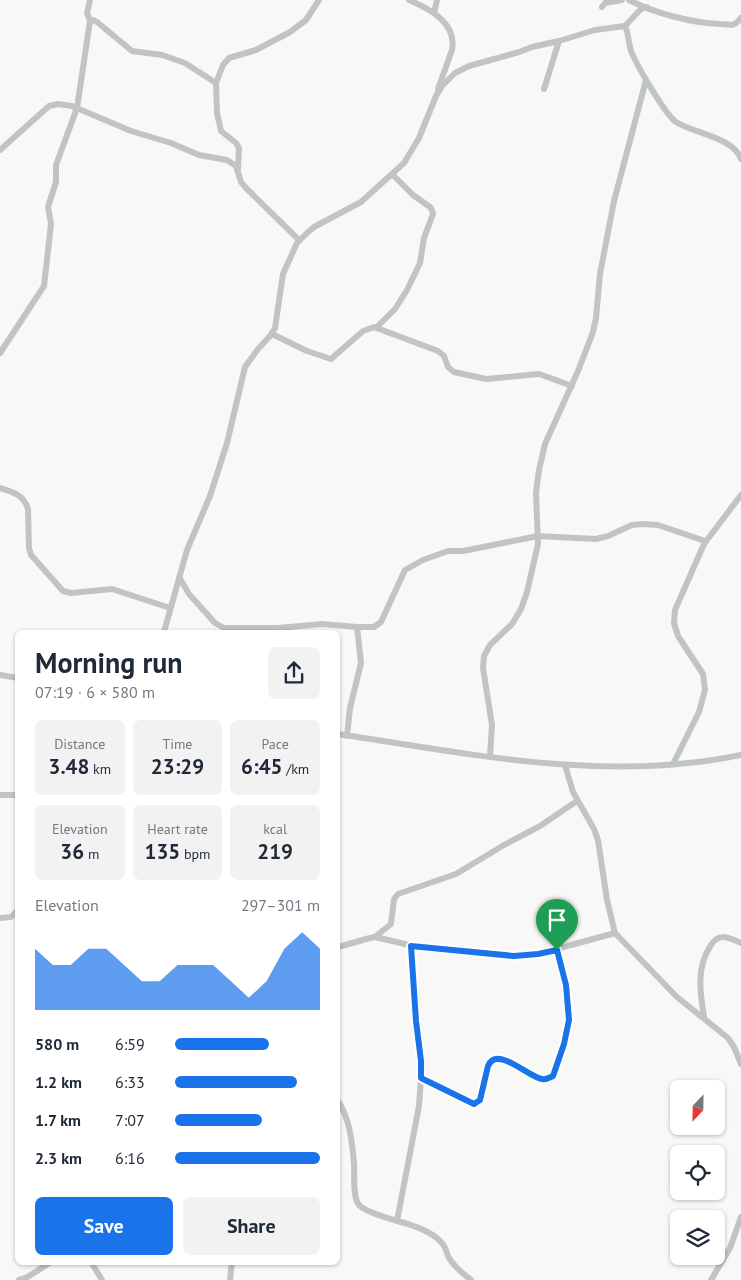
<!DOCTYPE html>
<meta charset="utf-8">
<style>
:root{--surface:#fff;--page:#f2f2f3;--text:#1f2937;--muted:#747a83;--accent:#1a73e8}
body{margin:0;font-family:"PT Sans",sans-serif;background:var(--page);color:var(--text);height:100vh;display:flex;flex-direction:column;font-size:19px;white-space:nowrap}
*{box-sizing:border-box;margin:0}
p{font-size:16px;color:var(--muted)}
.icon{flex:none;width:28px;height:28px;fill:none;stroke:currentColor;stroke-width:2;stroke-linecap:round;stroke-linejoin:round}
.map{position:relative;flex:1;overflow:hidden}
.drawer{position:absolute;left:15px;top:630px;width:325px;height:635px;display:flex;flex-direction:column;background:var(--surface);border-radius:8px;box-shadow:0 1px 4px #0004}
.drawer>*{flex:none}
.needle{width:32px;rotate:202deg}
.fabs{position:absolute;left:670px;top:1080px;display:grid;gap:10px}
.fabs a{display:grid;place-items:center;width:55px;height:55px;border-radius:8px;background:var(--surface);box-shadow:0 1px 4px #0004;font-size:25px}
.pin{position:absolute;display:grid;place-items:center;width:42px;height:42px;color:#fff;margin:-51px -21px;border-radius:50% 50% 50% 0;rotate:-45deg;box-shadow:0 0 5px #0007}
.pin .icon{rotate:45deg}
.round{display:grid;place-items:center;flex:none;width:52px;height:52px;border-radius:8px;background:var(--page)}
.overview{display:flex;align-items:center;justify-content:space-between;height:85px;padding:0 20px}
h1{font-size:28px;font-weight:600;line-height:38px}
.figures{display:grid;grid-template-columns:repeat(3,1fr);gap:8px;height:85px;padding:5px 20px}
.figures div{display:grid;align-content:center;border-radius:8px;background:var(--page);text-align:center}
.figures b{font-size:21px;font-weight:600}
.figures small{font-size:14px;font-weight:400}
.figures p{font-size:14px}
.chart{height:140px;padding:10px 20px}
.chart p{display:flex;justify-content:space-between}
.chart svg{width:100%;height:90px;margin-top:5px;fill:var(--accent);opacity:.7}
.action{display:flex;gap:10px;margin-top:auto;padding:10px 20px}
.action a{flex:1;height:58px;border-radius:8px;background:var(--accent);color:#fff;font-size:20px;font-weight:600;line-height:58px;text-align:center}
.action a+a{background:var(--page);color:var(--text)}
ul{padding:0 20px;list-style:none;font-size:16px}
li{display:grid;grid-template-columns:80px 60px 1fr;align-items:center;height:38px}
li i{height:12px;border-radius:6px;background:var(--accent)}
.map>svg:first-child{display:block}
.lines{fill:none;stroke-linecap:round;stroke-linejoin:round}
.minor{stroke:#c0c4c7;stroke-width:6}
.route-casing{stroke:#fff;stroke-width:10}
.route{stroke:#1a73e8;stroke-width:6}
</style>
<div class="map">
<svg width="741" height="1280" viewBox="0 0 741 1280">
<rect width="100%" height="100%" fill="#f8f8f6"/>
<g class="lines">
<!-- minor -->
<g class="minor">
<path d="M90,0L87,13L90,21"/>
<path d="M409,0C430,9 457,23 452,50L438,89"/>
<path d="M629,0C654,13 692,23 720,24C724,24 729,25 732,25C736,24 739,21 741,18"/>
<path d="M602,7L605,3L622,0"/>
<path d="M647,7L641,9L625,26C629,34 628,42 631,51C637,66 665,114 676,122C695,134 733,137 741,159"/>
<path d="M434,13L437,0"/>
<path d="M544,89L559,41"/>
<path d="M0,150L49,106L58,104L72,106L131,131L171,143L199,155L227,160L236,166L241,182L247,189L299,240"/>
<path d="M238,169L239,148L236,143L221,131L217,113L216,83L223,65L229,58L256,50L290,32L306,20L319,0"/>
<path d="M376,328L395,309L407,290L420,263L424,238L433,214L432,210L430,207L413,195L392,174"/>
<path d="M272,334L307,351L331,359L363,331L374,327L438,351L444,356L448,367L454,372L486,379L539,374L572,386"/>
<path d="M0,353L44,286L51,224L48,207L56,182V165L77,108L90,21L93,20L97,22L132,51L162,55L185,63L216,83"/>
<path d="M0,488C13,492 24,495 28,509L29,548L31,555L63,591L71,593L112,589L170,608"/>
<path d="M179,577L189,594L215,623L224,628H278L322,624L357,627L361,663L350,708L347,736"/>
<path d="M357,627H374L381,622L405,570L423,560L448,551H463L538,536L596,539L608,536L632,525L643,524L658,525L705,541"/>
<path d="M164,632L187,550L210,496L227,443L245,367L258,349L270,336L275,328L283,274L297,243L307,233L314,227L361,202L404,163L419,138L436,96L442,86L455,73L469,66L519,52L532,47L559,41L595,30L625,26"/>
<path d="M0,675L18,678"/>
<path d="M338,734C470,754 608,783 741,755"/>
<path d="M490,756L492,725L483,668L484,656L490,645L512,624L521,609L527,592L538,544L536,493L539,470L545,444L578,371L593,332L596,318L600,274L614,201L646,80"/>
<path d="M673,764L699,712L705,690L703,674L678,636L674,623L675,610L704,544L741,495"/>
<path d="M565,765L573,792L594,829L598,840L607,900L615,933L677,997L728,1038L734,1047L741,1064"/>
<path d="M0,795H18"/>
<path d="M0,918L11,917L18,910"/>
<path d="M375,937L391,924L394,899L398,894L456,874L504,845L540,826L577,801"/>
<path d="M338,947L370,938L375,937L422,948L522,956L548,952L571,945L615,933"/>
<path d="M411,947L414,968L416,1021L421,1061V1078L419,1106L397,1221C411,1224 433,1232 442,1243C446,1247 446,1253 449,1258C454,1266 463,1274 471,1280"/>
<path d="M704,1017C700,992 696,967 711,945C714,941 717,937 723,937C729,937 736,941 741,943"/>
<path d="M421,1078L474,1104L480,1100L489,1063C511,1046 530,1089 553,1076L569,1019L566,985L557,950"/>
<path d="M338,1101C350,1119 352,1142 354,1163C355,1173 352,1197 359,1205C365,1212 388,1218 397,1221"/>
<path d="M91,1262L102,1280"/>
<path d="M19,1280L26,1278L51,1262"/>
<path d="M230,1280L232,1262"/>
<path d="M711,1280L730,1248L741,1217"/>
</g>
</g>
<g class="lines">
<defs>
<path id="route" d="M411,946L514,956L538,954L557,950L566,985L569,1020L564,1044L553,1076C549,1078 546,1080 542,1079C528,1077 497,1045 488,1066L480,1100L474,1104L421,1078V1061L416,1021Z"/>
</defs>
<!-- route casing -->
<use href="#route" class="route-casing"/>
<!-- route -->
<use href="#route" class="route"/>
</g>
</svg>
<div class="fabs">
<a><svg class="needle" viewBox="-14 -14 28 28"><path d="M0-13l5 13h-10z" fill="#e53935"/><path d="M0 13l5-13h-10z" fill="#747a83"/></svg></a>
<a><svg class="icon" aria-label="locate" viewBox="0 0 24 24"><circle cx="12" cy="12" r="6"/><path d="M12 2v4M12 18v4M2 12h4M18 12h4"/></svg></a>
<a><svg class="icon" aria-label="layers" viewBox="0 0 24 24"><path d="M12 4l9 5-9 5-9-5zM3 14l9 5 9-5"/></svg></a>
</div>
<div class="pin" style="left:557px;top:950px;background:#1e9e55"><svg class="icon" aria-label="arrive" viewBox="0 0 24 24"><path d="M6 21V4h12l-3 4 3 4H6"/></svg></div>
<section class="drawer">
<div class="overview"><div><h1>Morning run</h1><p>07:19 · 6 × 580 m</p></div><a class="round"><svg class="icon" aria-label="share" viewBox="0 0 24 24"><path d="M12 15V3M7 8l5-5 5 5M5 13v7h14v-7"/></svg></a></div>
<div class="figures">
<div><p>Distance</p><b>3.48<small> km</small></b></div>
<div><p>Time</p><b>23:29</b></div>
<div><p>Pace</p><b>6:45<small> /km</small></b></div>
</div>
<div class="figures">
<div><p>Elevation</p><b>36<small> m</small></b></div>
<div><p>Heart rate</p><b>135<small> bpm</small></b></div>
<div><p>kcal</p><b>219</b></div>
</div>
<div class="chart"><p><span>Elevation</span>297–301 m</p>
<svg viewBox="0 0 160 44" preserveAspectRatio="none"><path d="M0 44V14L10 22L20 22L30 14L40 14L50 22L60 30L70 30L80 22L90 22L100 22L110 30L120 38L130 30L140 14L150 6L160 14V44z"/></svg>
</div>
<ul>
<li><b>580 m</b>6:59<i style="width:65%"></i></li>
<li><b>1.2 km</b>6:33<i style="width:84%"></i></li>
<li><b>1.7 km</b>7:07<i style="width:60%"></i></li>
<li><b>2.3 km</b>6:16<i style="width:100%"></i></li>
</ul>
<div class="action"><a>Save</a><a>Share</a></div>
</section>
</div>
